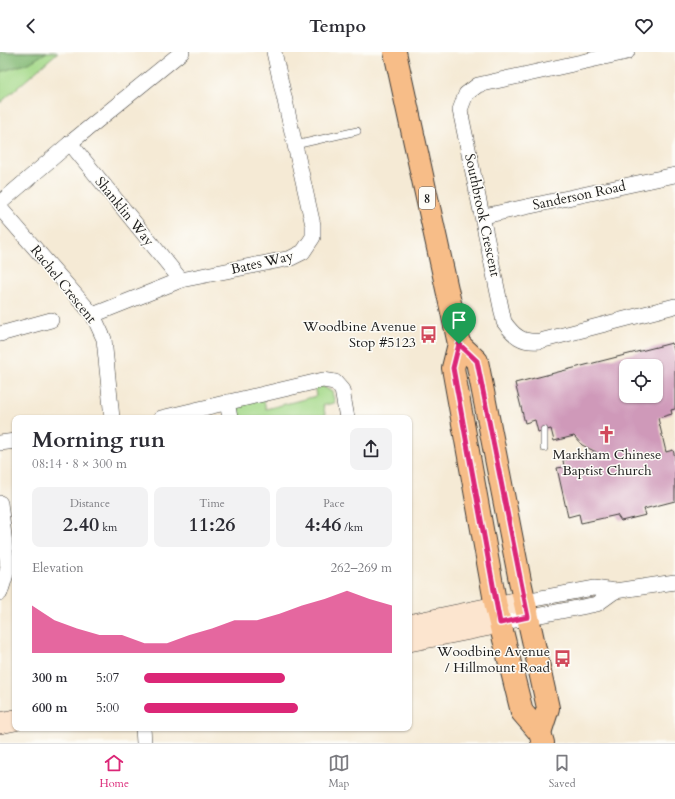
<!DOCTYPE html>
<meta charset="utf-8">
<style>
:root{--surface:#fff;--page:#f2f2f3;--text:#2b2b33;--muted:#7c7c81;--line:#e1e1e2;--accent:#db2777}
body{margin:0;font-family:Cardo,serif;background:var(--page);color:var(--text);height:100vh;display:flex;flex-direction:column;font-size:15px;white-space:nowrap}
*{box-sizing:border-box;margin:0}
p{font-size:13px;color:var(--muted)}
.icon{flex:none;width:22px;height:22px;fill:none;stroke:currentColor;stroke-width:2;stroke-linecap:round;stroke-linejoin:round}
.map{position:relative;flex:1;overflow:hidden}
.sheet{position:absolute;left:12px;top:363px;width:400px;height:316px;display:flex;flex-direction:column;background:var(--surface);border-radius:8px;box-shadow:0 1px 3px #0004}
.sheet>*{flex:none}
.fabs{position:absolute;left:619px;top:307px;display:grid;gap:8px}
.fabs a{display:grid;place-items:center;width:44px;height:44px;border-radius:8px;background:var(--surface);box-shadow:0 1px 3px #0004;font-size:20px}
.pin{position:absolute;display:grid;place-items:center;width:34px;height:34px;color:#fff;margin:-41px -17px;border-radius:50% 50% 50% 0;rotate:-45deg;box-shadow:0 0 4px #0007}
.pin .icon{rotate:45deg}
.round{display:grid;place-items:center;flex:none;width:42px;height:42px;border-radius:8px;background:var(--page)}
.overview{display:flex;align-items:center;justify-content:space-between;height:68px;padding:0 20px}
h1{font-size:22px;font-weight:600;line-height:30px}
.metrics{display:grid;grid-template-columns:repeat(3,1fr);gap:6px;height:68px;padding:4px 20px}
.metrics div{display:grid;align-content:center;border-radius:8px;background:var(--page);text-align:center}
.metrics b{font-size:20px;font-weight:600}
.metrics small{font-size:11px;font-weight:400}
.metrics p{font-size:11px}
.chart{height:112px;padding:8px 20px}
.chart p{display:flex;justify-content:space-between}
.chart svg{width:100%;height:72px;margin-top:4px;fill:var(--accent);opacity:.7}
ul{padding:0 20px;list-style:none;font-size:13px}
li{display:grid;grid-template-columns:64px 48px 1fr;align-items:center;height:30px}
li i{height:10px;border-radius:5px;background:var(--accent)}
header{display:flex;justify-content:space-between;align-items:center;height:52px;padding:0 20px;background:var(--surface);font-size:18px;font-weight:600}
.menu{display:flex;justify-content:space-around;align-items:center;height:56px;border-top:1px solid var(--line);background:var(--surface);font-size:11px;color:var(--muted)}
.menu a{display:grid;justify-items:center;gap:2px}
.menu .selected{color:var(--accent)}
.map>svg:first-child{display:block}
.green{fill:#a4d989;stroke:#607a52}
.forest{fill:#83b975;stroke:#506a48}
.building{fill:#cf99b9;fill-rule:evenodd}
.lines{fill:none;stroke-linecap:round;stroke-linejoin:round}
.lane-casing{stroke:#3d3b38;stroke-width:8}
.street-casing{stroke:#3d3b38;stroke-width:16}
.secondary-casing{stroke:#3d3b38;stroke-width:22}
.primary-casing{stroke:#3d3b38;stroke-width:24}
.lane{stroke:#fff;stroke-width:7}
.street{stroke:#fff;stroke-width:15}
.secondary{stroke:#fce5cf;stroke-width:21}
.primary{stroke:#f7bd88;stroke-width:22}
.route-casing{stroke:#fff;stroke-width:8}
.route{stroke:#db2777;stroke-width:5}
.labels{text-anchor:middle;stroke-width:3;stroke-linejoin:round;paint-order:stroke}
.shield{fill:#fdfcf7;stroke:#605f5e;stroke-width:1}
.shield-label{font-size:13px;font-weight:bold;fill:#1c1c1c}
.street-label{font-size:14px;fill:#1c1c1c;stroke:#fdfcf7}
.poi-label{font-size:14px;fill:#1c1c1c;stroke:#fdfcf7;text-anchor:end}
</style>
<header><svg class="icon" aria-label="back" viewBox="0 0 24 24"><path d="M15 5l-7 7 7 7"/></svg>Tempo<svg class="icon" aria-label="heart" viewBox="0 0 24 24"><path d="M12 20l-8-8c-3-5 5-10 8-4 3-6 11-1 8 4z"/></svg></header>
<div class="map">
<svg width="675" height="691" viewBox="0 0 675 691">
<rect width="100%" height="100%" fill="#fdfcf7"/>
<filter id="ink" filterUnits="userSpaceOnUse"><feTurbulence type="fractalNoise" baseFrequency=".025" numOctaves="2"/><feDisplacementMap in="SourceGraphic" scale="8" xChannelSelector="R" yChannelSelector="G"/><feConvolveMatrix kernelMatrix="1 2 1 2 8 2 1 2 1" color-interpolation-filters="sRGB"/></filter>
<filter id="wash" filterUnits="userSpaceOnUse"><feTurbulence type="fractalNoise" baseFrequency=".012" numOctaves="4" result="noise"/><feDisplacementMap in="SourceGraphic" scale="16" xChannelSelector="R" yChannelSelector="G"/><feGaussianBlur stdDeviation="0.9" result="paint"/><feColorMatrix in="noise" values="0 0 0 0 0 0 0 0 0 0 0 0 0 0 0 0 0 1.4 0 .05"/><feComposite in="paint" operator="in"/></filter>
<g filter="url(#wash)">
<rect width="100%" height="100%" fill="#f5ead5"/>
<!-- green -->
<g class="green">
<path d="M0,0H58L0,51Z"/>
<path d="M314,333H321L332,340L335,351L323,353L326,366H233V353L263,345L266,357L316,344Z"/>
</g>
<!-- forest -->
<path class="forest" d="M0,0H47L29,11L0,20Z"/>
<g id="blocks">
<!-- building -->
<path class="building" d="M672,291L675,301V357L671,358L672,362L658,366L666,400L673,398L675,405V449L644,457L646,463L621,469L617,463L581,471L579,462L568,465L557,416L564,415L563,408L596,400L582,393L574,384L554,389L551,377L538,380L535,368L525,371L515,331ZM626,314H656V344H626Z"/>
</g>
</g>
<g filter="url(#ink)">
<use href="#blocks" fill-opacity="0" stroke="#3d3b38" stroke-width="1"/>
<g class="lines">
<defs>
<g id="lane">
<path d="M295,93L357,79"/>
<path d="M544,378V396"/>
</g>
<g id="street">
<path d="M627,0L478,33L466,42L460,58L504,270C514,284 522,291 540,289L675,254"/>
<path d="M70,91L181,228"/>
<path d="M0,151L70,91L182,0"/>
<path d="M0,156L93,263L104,287L112,366"/>
<path d="M484,164L675,123"/>
<path d="M93,263L181,228L291,206L303,200L313,185V173L274,0"/>
<path d="M0,282L51,268"/>
<path d="M227,350L230,366"/>
<path d="M161,366L323,328L335,330L342,338L347,366"/>
<path d="M0,391L15,389"/>
<path d="M0,451L8,516L0,541"/>
<path d="M524,549L594,536L615,539L675,530"/>
<path d="M500,571L597,552L615,539"/>
<path d="M143,676L144,691"/>
</g>
<g id="secondary">
<path d="M409,573L524,549"/>
<path d="M409,589L500,571"/>
<path d="M0,671L15,668"/>
</g>
<g id="primary">
<path d="M395,0L459,292L453,316L496,555L522,660L540,681L543,691"/>
<path d="M459,292L477,309L520,529L548,656L540,681"/>
</g>
</defs>
<!-- lane casing -->
<use href="#lane" class="lane-casing"/>
<!-- street casing -->
<use href="#street" class="street-casing"/>
<!-- secondary casing -->
<use href="#secondary" class="secondary-casing"/>
<!-- primary casing -->
<use href="#primary" class="primary-casing"/>
<!-- lane -->
<use href="#lane" class="lane"/>
<!-- street -->
<use href="#street" class="street"/>
<!-- secondary -->
<use href="#secondary" class="secondary"/>
<!-- primary -->
<use href="#primary" class="primary"/>
</g>
</g>
<g class="lines" filter="url(#ink)">
<defs>
<path id="route" d="M459,292L477,309L528,565L500,571L453,316Z"/>
</defs>
<!-- route casing -->
<use href="#route" class="route-casing"/>
<!-- route -->
<use href="#route" class="route"/>
</g>
<!-- icons -->
<defs>
<symbol id="bus-bare" viewBox="-9 -9 18 18"><path d="M-5-6H5V4H4V6H2V4H-2V6H-4V4H-5ZM-3.5-4V0h7V-4ZM-3.5 1.2v1.5H-2V1.2ZM2 1.2v1.5H3.5V1.2Z" fill="#d1495b" stroke="#fdfcf7" stroke-width="2.5" paint-order="stroke"/></symbol>
<symbol id="church-bare" viewBox="-9 -9 18 18"><path d="M-1.2-6h2.4v3.5h3.3v2.4h-3.3V6h-2.4V-.1h-3.3v-2.4h3.3Z" fill="#d1495b" stroke="#fdfcf7" stroke-width="2.5" paint-order="stroke"/></symbol>
</defs>
<g fill-rule="evenodd">
<use href="#bus-bare" x="416" y="270" width="25" height="25"/>
<use href="#church-bare" x="594" y="370" width="25" height="25"/>
<use href="#bus-bare" x="550" y="594" width="25" height="25"/>
</g>
<g class="labels">
<!-- shield labels -->
<rect class="shield" x="419" y="135" width="16" height="22" rx="3"/>
<g class="shield-label">
<text x="427" y="151">8</text>
</g>
<!-- street labels -->
<g class="street-label">
<text transform="translate(579 143) rotate(-12)" y="5">Sanderson Road</text>
<text transform="translate(125 159) rotate(51)" y="5">Shanklin Way</text>
<text transform="translate(483 163) rotate(78)" y="5">Southbrook Crescent</text>
<text transform="translate(262 210) rotate(-13)" y="5">Bates Way</text>
<text transform="translate(64 232) rotate(51)" y="5">Rachel Crescent</text>
</g>
<!-- poi labels -->
<g class="poi-label">
<text x="416" y="279">Woodbine Avenue<tspan x="416" dy="16">Stop #5123</tspan></text>
<text x="607" y="407" text-anchor="middle">Markham Chinese<tspan x="607" dy="16">Baptist Church</tspan></text>
<text x="550" y="604">Woodbine Avenue<tspan x="550" dy="16">/ Hillmount Road</tspan></text>
</g>
</g>
</svg>
<div class="fabs">
<a><svg class="icon" aria-label="locate" viewBox="0 0 24 24"><circle cx="12" cy="12" r="6"/><path d="M12 2v4M12 18v4M2 12h4M18 12h4"/></svg></a>
</div>
<div class="pin" style="left:459px;top:292px;background:#1e9e55"><svg class="icon" aria-label="arrive" viewBox="0 0 24 24"><path d="M6 21V4h12l-3 4 3 4H6"/></svg></div>
<section class="sheet">
<div class="overview"><div><h1>Morning run</h1><p>08:14 · 8 × 300 m</p></div><a class="round"><svg class="icon" aria-label="share" viewBox="0 0 24 24"><path d="M12 15V3M7 8l5-5 5 5M5 13v7h14v-7"/></svg></a></div>
<div class="metrics">
<div><p>Distance</p><b>2.40<small> km</small></b></div>
<div><p>Time</p><b>11:26</b></div>
<div><p>Pace</p><b>4:46<small> /km</small></b></div>
</div>
<div class="chart"><p><span>Elevation</span>262–269 m</p>
<svg viewBox="0 0 160 44" preserveAspectRatio="none"><path d="M0 44V15L10 24L20 29L30 33L40 33L50 38L60 38L70 33L80 29L90 24L100 24L110 20L120 15L130 11L140 6L150 11L160 15V44z"/></svg>
</div>
<ul>
<li><b>300 m</b>5:07<i style="width:57%"></i></li>
<li><b>600 m</b>5:00<i style="width:62%"></i></li>
</ul>
</section>
</div>
<nav class="menu">
<a class="selected"><svg class="icon" aria-label="home" viewBox="0 0 24 24"><path d="M3 11l9-7 9 7M6 9v11h12V9"/></svg>Home</a>
<a><svg class="icon" aria-label="map" viewBox="0 0 24 24"><path d="M3 6l6-2 6 2 6-2v14l-6 2-6-2-6 2zM9 4v14M15 6v14"/></svg>Map</a>
<a><svg class="icon" aria-label="saved" viewBox="0 0 24 24"><path d="M7 4h10v16l-5-4-5 4z"/></svg>Saved</a>
</nav>
